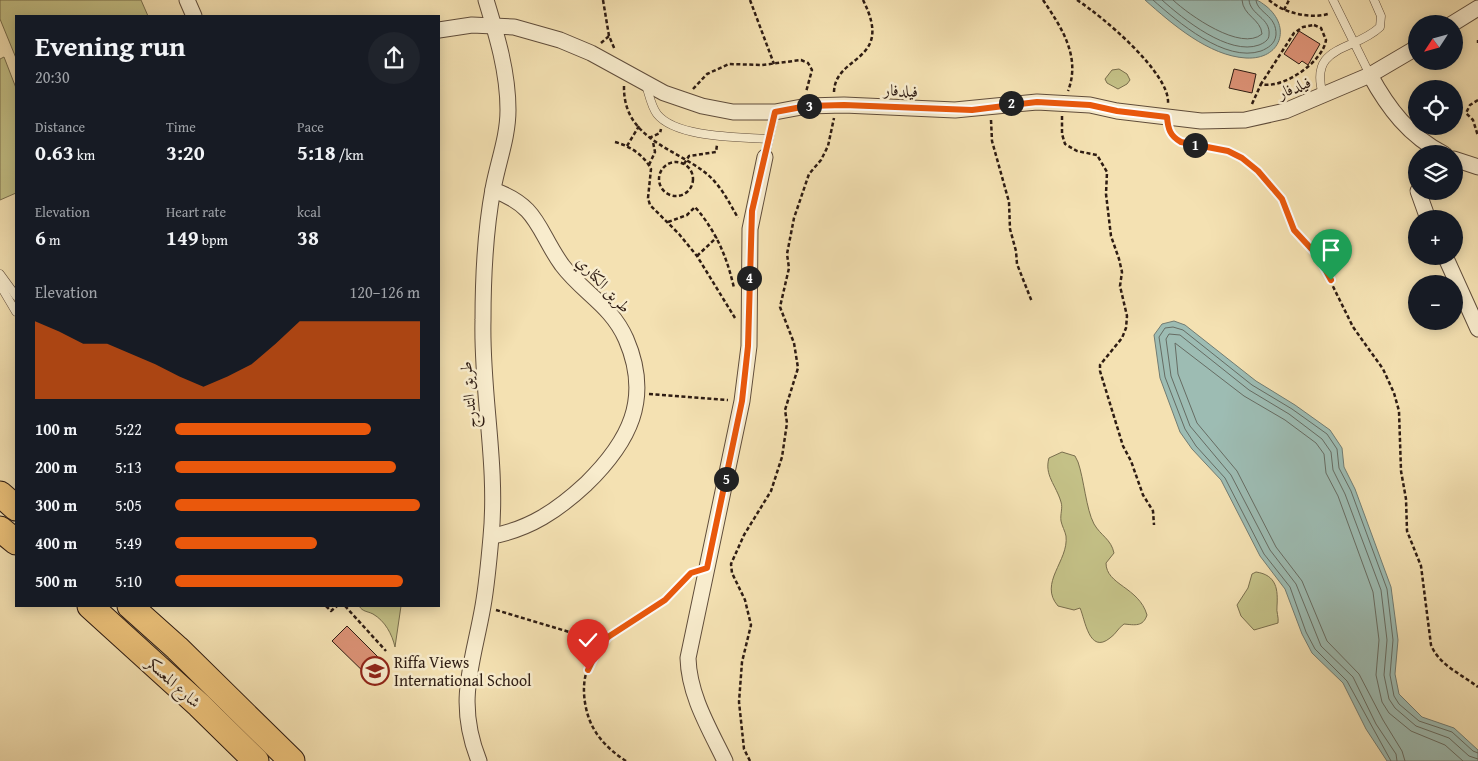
<!DOCTYPE html>
<meta charset="utf-8">
<style>
:root{--surface:#171b24;--page:#20242c;--text:#f1f3f6;--muted:#9ea1a6;--accent:#ea580c}
body{margin:0;font-family:"Gentium Book Plus",Amiri,serif;background:var(--page);color:var(--text);height:100vh;display:flex;flex-direction:column;font-size:19px;white-space:nowrap}
*{box-sizing:border-box;margin:0}
p{font-size:16px;color:var(--muted)}
.icon{flex:none;width:28px;height:28px;fill:none;stroke:currentColor;stroke-width:2;stroke-linecap:round;stroke-linejoin:round}
.map{position:relative;flex:1;overflow:hidden}
.sheet{position:absolute;left:15px;top:15px;width:425px;height:592px;display:flex;flex-direction:column;background:var(--surface);border-radius:0px;box-shadow:0 2px 12px #0003}
.sheet>*{flex:none}
.needle{width:32px;rotate:234deg}
.tools{position:absolute;left:1408px;top:15px;display:grid;gap:10px}
.tools a{display:grid;place-items:center;width:55px;height:55px;border-radius:50%;background:var(--surface);box-shadow:0 2px 12px #0003;font-size:25px}
.pin{position:absolute;display:grid;place-items:center;width:42px;height:42px;color:#fff;margin:-51px -21px;border-radius:50% 50% 50% 0;rotate:-45deg;box-shadow:0 0 5px #0007}
.pin .icon{rotate:45deg}
.km{position:absolute;width:25px;height:25px;margin:-12px;border-radius:50%;background:#222;color:#fff;font-size:14px;line-height:25px;text-align:center}
.round{display:grid;place-items:center;flex:none;width:52px;height:52px;border-radius:26px;background:var(--page)}
.headline{display:flex;align-items:center;justify-content:space-between;height:85px;padding:0 20px}
h1{font-size:28px;font-weight:600;line-height:38px}
.metrics{display:grid;grid-template-columns:repeat(3,1fr);gap:8px;height:85px;padding:5px 20px}
.metrics div{display:grid;align-content:center}
.metrics b{font-size:21px;font-weight:600}
.metrics small{font-size:14px;font-weight:400}
.metrics p{font-size:14px}
.chart{height:140px;padding:10px 20px}
.chart p{display:flex;justify-content:space-between}
.chart svg{width:100%;height:90px;margin-top:5px;fill:var(--accent);opacity:.7}
ul{padding:0 20px;list-style:none;font-size:16px}
li{display:grid;grid-template-columns:80px 60px 1fr;align-items:center;height:38px}
li i{height:12px;border-radius:6px;background:var(--accent)}
.map>svg:first-child{display:block}
.green{fill:#c4c187;stroke:#796e4d}
.water{fill:#9dbcb3;stroke:#717c73}
.lines{fill:none;stroke-linecap:round;stroke-linejoin:round}
.shore{stroke:#666c63;stroke-width:1}
.building{fill:#dc9276;stroke:#2e1c13}
.lane-casing{stroke:#604d3b;stroke-width:9}
.street-casing{stroke:#604d3b;stroke-width:17}
.primary-casing{stroke:#2e1c13;stroke-width:27}
.path{stroke:#2e1c13;stroke-width:2.5;stroke-dasharray:4 2.5;stroke-linecap:butt}
.lane{stroke:#f8eccd;stroke-width:8}
.street{stroke:#f8eccd;stroke-width:15}
.primary{stroke:#eac079;stroke-width:25}
.route-casing{stroke:#fff;stroke-width:10}
.route{stroke:#ea580c;stroke-width:6}
.labels{text-anchor:middle;stroke-width:5;stroke-linejoin:round;paint-order:stroke}
.street-label{font-size:16px;fill:#2e1c13;stroke:#f8eccd}
.poi-label{font-size:16px;fill:#2e1c13;stroke:#f8eccd;text-anchor:start}
</style>
<div class="map">
<svg width="1478" height="761" viewBox="0 0 1478 761">
<rect width="100%" height="100%" fill="#f4e1b2"/>
<filter id="stains"><feTurbulence type="fractalNoise" baseFrequency=".004" numOctaves="4"/><feColorMatrix values="0 0 0 0 .2 0 0 0 0 .09 0 0 0 0 .02 0 0 0 .5 -.17"/></filter>
<radialGradient id="worn" r=".72"><stop offset=".6" stop-color="#630" stop-opacity="0"/><stop offset="1" stop-color="#630" stop-opacity=".3"/></radialGradient>
<!-- green -->
<g class="green">
<path d="M0,0H141L148,16H16V58L0,19Z"/>
<path d="M4,57L16,88V193L0,200V59Z"/>
<path d="M1119,69L1127,74L1130,80L1127,84L1118,89L1107,83L1105,79L1112,70Z"/>
<path d="M1062,452L1075,456L1078,462C1084,479 1086,509 1094,524C1101,536 1111,539 1114,553L1106,563C1106,585 1139,587 1147,615C1143,627 1135,625 1124,624C1118,628 1116,634 1110,638C1089,655 1085,619 1080,608L1074,610L1058,606C1038,583 1069,561 1066,536C1065,531 1062,526 1061,521C1060,514 1063,508 1061,502C1056,485 1044,475 1049,458Z"/>
<path d="M1256,572C1277,575 1278,590 1277,606C1276,612 1279,617 1278,623L1254,630L1241,616L1237,605L1248,588L1252,574Z"/>
<path d="M359,606H401L395,647C392,634 385,621 373,614C367,611 363,612 359,606Z"/>
</g>
<!-- water -->
<g class="water">
<path d="M1145,0C1171,0 1196,0 1222,0C1233,0 1246,0 1256,0C1260,1 1263,4 1266,6C1292,27 1281,60 1246,58C1209,56 1172,24 1145,0Z"/>
<path d="M1174,321L1185,325L1256,381L1295,405L1330,430L1342,448L1344,467L1355,489L1391,587L1398,640L1395,674L1399,694L1422,717L1454,728L1478,750V761H1387L1366,729L1343,683L1312,653L1302,634L1285,589L1260,556L1221,480L1192,449L1180,432L1160,378L1154,335L1162,324Z"/>
</g>
<g class="lines">
<!-- shore -->
<g class="shore">
<path d="M1153,0C1178,22 1225,63 1261,51C1268,48 1275,44 1276,35C1277,15 1257,13 1256,0"/>
<path d="M1162,0C1183,19 1229,56 1259,45C1264,43 1269,40 1269,35C1271,18 1250,15 1249,0"/>
<path d="M1173,0C1189,15 1241,52 1262,34C1261,19 1243,16 1242,0"/>
<path d="M1391,761L1347,681L1315,649L1306,632L1290,587L1264,554L1225,478L1196,446L1185,429L1165,377L1159,337L1165,328L1173,327L1183,330L1252,385L1292,409L1327,434L1337,449L1339,468L1351,491L1387,589L1393,640L1390,675L1394,696L1399,704L1419,721L1452,732L1473,751L1478,753"/>
<path d="M1397,761L1396,754L1376,724L1353,677L1321,646L1296,584L1270,550L1231,475L1190,426L1171,376L1166,339L1169,334L1180,335L1249,390L1289,414L1322,439L1331,452L1333,470L1345,494L1381,590L1387,640L1384,675L1389,699L1395,708L1416,726L1449,738L1469,756L1478,759"/>
<path d="M1405,761L1402,751L1383,720L1359,674L1327,641L1302,581L1276,547L1237,471L1197,423L1178,374L1175,343L1244,396L1285,420L1316,443L1324,454L1326,473L1338,496L1373,592L1379,640L1376,675L1382,702L1389,713L1411,731L1445,745L1463,761"/>
</g>
</g>
<!-- building -->
<g class="building">
<path d="M1299,31L1320,44L1308,65L1302,61L1299,64L1284,54Z"/>
<path d="M1234,69L1256,74L1252,93L1229,88Z"/>
<path d="M347,626L387,666L373,681L332,641Z"/>
</g>
<g class="lines">
<defs>
<g id="lane">
<path d="M1333,0L1370,75"/>
<path d="M646,85C649,94 651,106 657,114C676,138 740,137 768,139"/>
<path d="M1323,95C1308,44 1354,52 1380,27L1381,16L1374,0"/>
<path d="M765,157L775,112"/>
<path d="M0,274L16,296"/>
<path d="M0,285L16,312"/>
</g>
<g id="street">
<path d="M187,0L194,16"/>
<path d="M1452,24L1478,8"/>
<path d="M439,30L472,25L514,27L560,40L591,53L664,93L702,106L733,112H775L807,106L844,105L955,110L1037,102L1090,105L1117,111L1201,121L1245,120L1285,111L1370,75L1416,48"/>
<path d="M1370,75C1388,108 1409,136 1444,154"/>
<path d="M1454,159L1478,167"/>
<path d="M1418,191L1428,219"/>
<path d="M1445,256L1478,329"/>
<path d="M492,536C530,529 558,510 586,484C629,442 652,399 626,339C611,305 583,293 562,265C537,230 539,206 493,190"/>
<path d="M479,761C455,701 473,664 483,606C487,583 489,560 491,537C498,464 481,392 483,320C483,277 485,232 493,189C498,162 508,137 508,110C508,72 497,36 486,0"/>
<path d="M725,761C709,728 689,695 688,658L742,401L749,346L750,229L765,157"/>
</g>
<g id="primary">
<path d="M0,494L16,508"/>
<path d="M0,529L16,542"/>
<path d="M90,606L199,705L256,761"/>
<path d="M130,606L177,648L292,761"/>
</g>
</defs>
<!-- lane casing -->
<use href="#lane" class="lane-casing"/>
<!-- street casing -->
<use href="#street" class="street-casing"/>
<!-- primary casing -->
<use href="#primary" class="primary-casing"/>
<!-- path -->
<g class="path">
<path d="M603,0L609,36L615,50"/>
<path d="M750,0L774,64"/>
<path d="M1043,0C1062,28 1081,57 1068,91"/>
<path d="M1077,0C1102,16 1170,73 1168,103"/>
<path d="M1269,0C1283,13 1310,19 1328,14"/>
<path d="M1284,10L1289,0"/>
<path d="M1314,25L1321,28L1326,40C1323,62 1282,90 1261,84L1294,33L1303,27Z"/>
<path d="M1478,40V43"/>
<path d="M601,43L609,36"/>
<path d="M624,86C623,139 675,148 707,174C721,186 729,202 738,218"/>
<path d="M693,89L707,74L729,64L762,65L801,60L808,63L812,70L806,92"/>
<path d="M834,92C835,54 895,63 863,0"/>
<path d="M1478,100L1470,105L1466,113L1473,120L1478,136"/>
<path d="M1252,104L1261,84"/>
<path d="M1062,116V134L1065,144L1077,151L1097,155L1107,172L1106,194L1111,236L1119,259L1122,272L1120,286L1127,316L1126,328L1122,338L1100,365V371L1123,446L1131,461L1143,495L1153,511L1154,525"/>
<path d="M991,120L992,141L1009,202L1010,229L1016,251L1017,264L1032,302"/>
<path d="M1169,130L1175,138L1181,142L1228,151L1242,158L1273,187L1285,205L1294,230L1318,256L1353,327L1383,369L1394,393L1399,411L1401,471L1406,499L1407,531L1421,566L1431,645C1439,665 1461,674 1478,687"/>
<path d="M649,138L660,133L661,129"/>
<path d="M615,142C630,146 644,155 651,169L648,198L650,205L679,234L697,256L735,318"/>
<path d="M627,146L639,126"/>
<circle cx="676" cy="179" r="17"/>
<path d="M684,164L689,156L716,152L717,145"/>
<path d="M649,165L655,152L653,142"/>
<path d="M668,222L687,215L695,207C716,231 727,257 734,288"/>
<path d="M697,256L717,237"/>
<path d="M649,394L728,400"/>
<path d="M326,606L331,611L337,606"/>
<path d="M345,606L386,651"/>
<path d="M496,610L576,634L596,653"/>
<path d="M626,761C606,748 591,732 586,708C574,652 617,631 656,607C670,598 680,584 691,573"/>
<path d="M750,761L744,749L739,702L742,662L751,625L745,600L732,573L731,564L744,535L771,491L782,457L787,423L785,410L798,368L794,343L780,307L789,268L787,254L794,218L809,174L821,160L828,146L834,118"/>
</g>
<!-- lane -->
<use href="#lane" class="lane"/>
<!-- street -->
<use href="#street" class="street"/>
<!-- primary -->
<use href="#primary" class="primary"/>
</g>
<g class="lines">
<defs>
<path id="route" d="M588,670L596,653L608,637L665,600L691,573L707,568L742,401L748,346L752,211L775,112L807,106L844,105L972,110L1037,102L1090,105L1117,111L1167,117C1168,129 1170,136 1181,142L1228,151L1242,158L1258,171L1282,199L1294,230L1318,256L1331,280"/>
</defs>
<!-- route casing -->
<use href="#route" class="route-casing"/>
<!-- route -->
<use href="#route" class="route"/>
</g>
<!-- icons -->
<defs>
<symbol id="school-ring" viewBox="-11 -11 22 22"><circle r="9.5" fill="#f8eccd" stroke="#8f2418" stroke-width="1.5"/><path d="M0-5L7-2L0 1L-7-2ZM-4 1L0 2.5L4 1V4Q0 6-4 4Z" fill="#8f2418"/></symbol>
</defs>
<g fill-rule="evenodd">
<use href="#school-ring" x="359" y="655" width="32" height="32"/>
</g>
<g class="labels">
<!-- street labels -->
<g class="street-label">
<text transform="translate(1294 87) rotate(-22)" y="6">فيلدفار</text>
<text transform="translate(901 90) rotate(3)" y="6">فيلدفار</text>
<text transform="translate(604 284) rotate(47)" y="6">طريق الكناري</text>
<text transform="translate(468 395) rotate(-95)" y="6">طريق التدرج</text>
<text transform="translate(174 682) rotate(42)" y="6">شارع المعسكر</text>
</g>
<!-- poi labels -->
<g class="poi-label">
<text x="394" y="668">Riffa Views<tspan x="394" dy="18">International School</tspan></text>
</g>
</g>
<rect width="100%" height="100%" filter="url(#stains)"/>
<rect width="100%" height="100%" fill="url(#worn)"/>
</svg>
<div class="tools">
<a><svg class="needle" viewBox="-14 -14 28 28"><path d="M0-13l5 13h-10z" fill="#e53935"/><path d="M0 13l5-13h-10z" fill="#9ea1a6"/></svg></a>
<a><svg class="icon" aria-label="locate" viewBox="0 0 24 24"><circle cx="12" cy="12" r="6"/><path d="M12 2v4M12 18v4M2 12h4M18 12h4"/></svg></a>
<a><svg class="icon" aria-label="layers" viewBox="0 0 24 24"><path d="M12 4l9 5-9 5-9-5zM3 14l9 5 9-5"/></svg></a>
<a>+</a>
<a>−</a>
</div>
<div class="pin" style="left:1331px;top:280px;background:#1e9e55"><svg class="icon" aria-label="arrive" viewBox="0 0 24 24"><path d="M6 21V4h12l-3 4 3 4H6"/></svg></div>
<div class="pin" style="left:588px;top:670px;background:#d93025"><svg class="icon" aria-label="check" viewBox="0 0 24 24"><path d="M5 12l5 5 9-10"/></svg></div>
<b class="km" style="left:1195px;top:145px">1</b>
<b class="km" style="left:1011px;top:103px">2</b>
<b class="km" style="left:809px;top:106px">3</b>
<b class="km" style="left:749px;top:278px">4</b>
<b class="km" style="left:726px;top:479px">5</b>
<section class="sheet">
<div class="headline"><div><h1>Evening run</h1><p>20:30</p></div><a class="round"><svg class="icon" aria-label="share" viewBox="0 0 24 24"><path d="M12 15V3M7 8l5-5 5 5M5 13v7h14v-7"/></svg></a></div>
<div class="metrics">
<div><p>Distance</p><b>0.63<small> km</small></b></div>
<div><p>Time</p><b>3:20</b></div>
<div><p>Pace</p><b>5:18<small> /km</small></b></div>
</div>
<div class="metrics">
<div><p>Elevation</p><b>6<small> m</small></b></div>
<div><p>Heart rate</p><b>149<small> bpm</small></b></div>
<div><p>kcal</p><b>38</b></div>
</div>
<div class="chart"><p><span>Elevation</span>120–126 m</p>
<svg viewBox="0 0 160 44" preserveAspectRatio="none"><path d="M0 44V6L10 11L20 17L30 17L40 22L50 27L60 33L70 38L80 33L90 27L100 17L110 6L120 6L130 6L140 6L150 6L160 6V44z"/></svg>
</div>
<ul>
<li><b>100 m</b>5:22<i style="width:80%"></i></li>
<li><b>200 m</b>5:13<i style="width:90%"></i></li>
<li><b>300 m</b>5:05<i style="width:100%"></i></li>
<li><b>400 m</b>5:49<i style="width:58%"></i></li>
<li><b>500 m</b>5:10<i style="width:93%"></i></li>
</ul>
</section>
</div>
